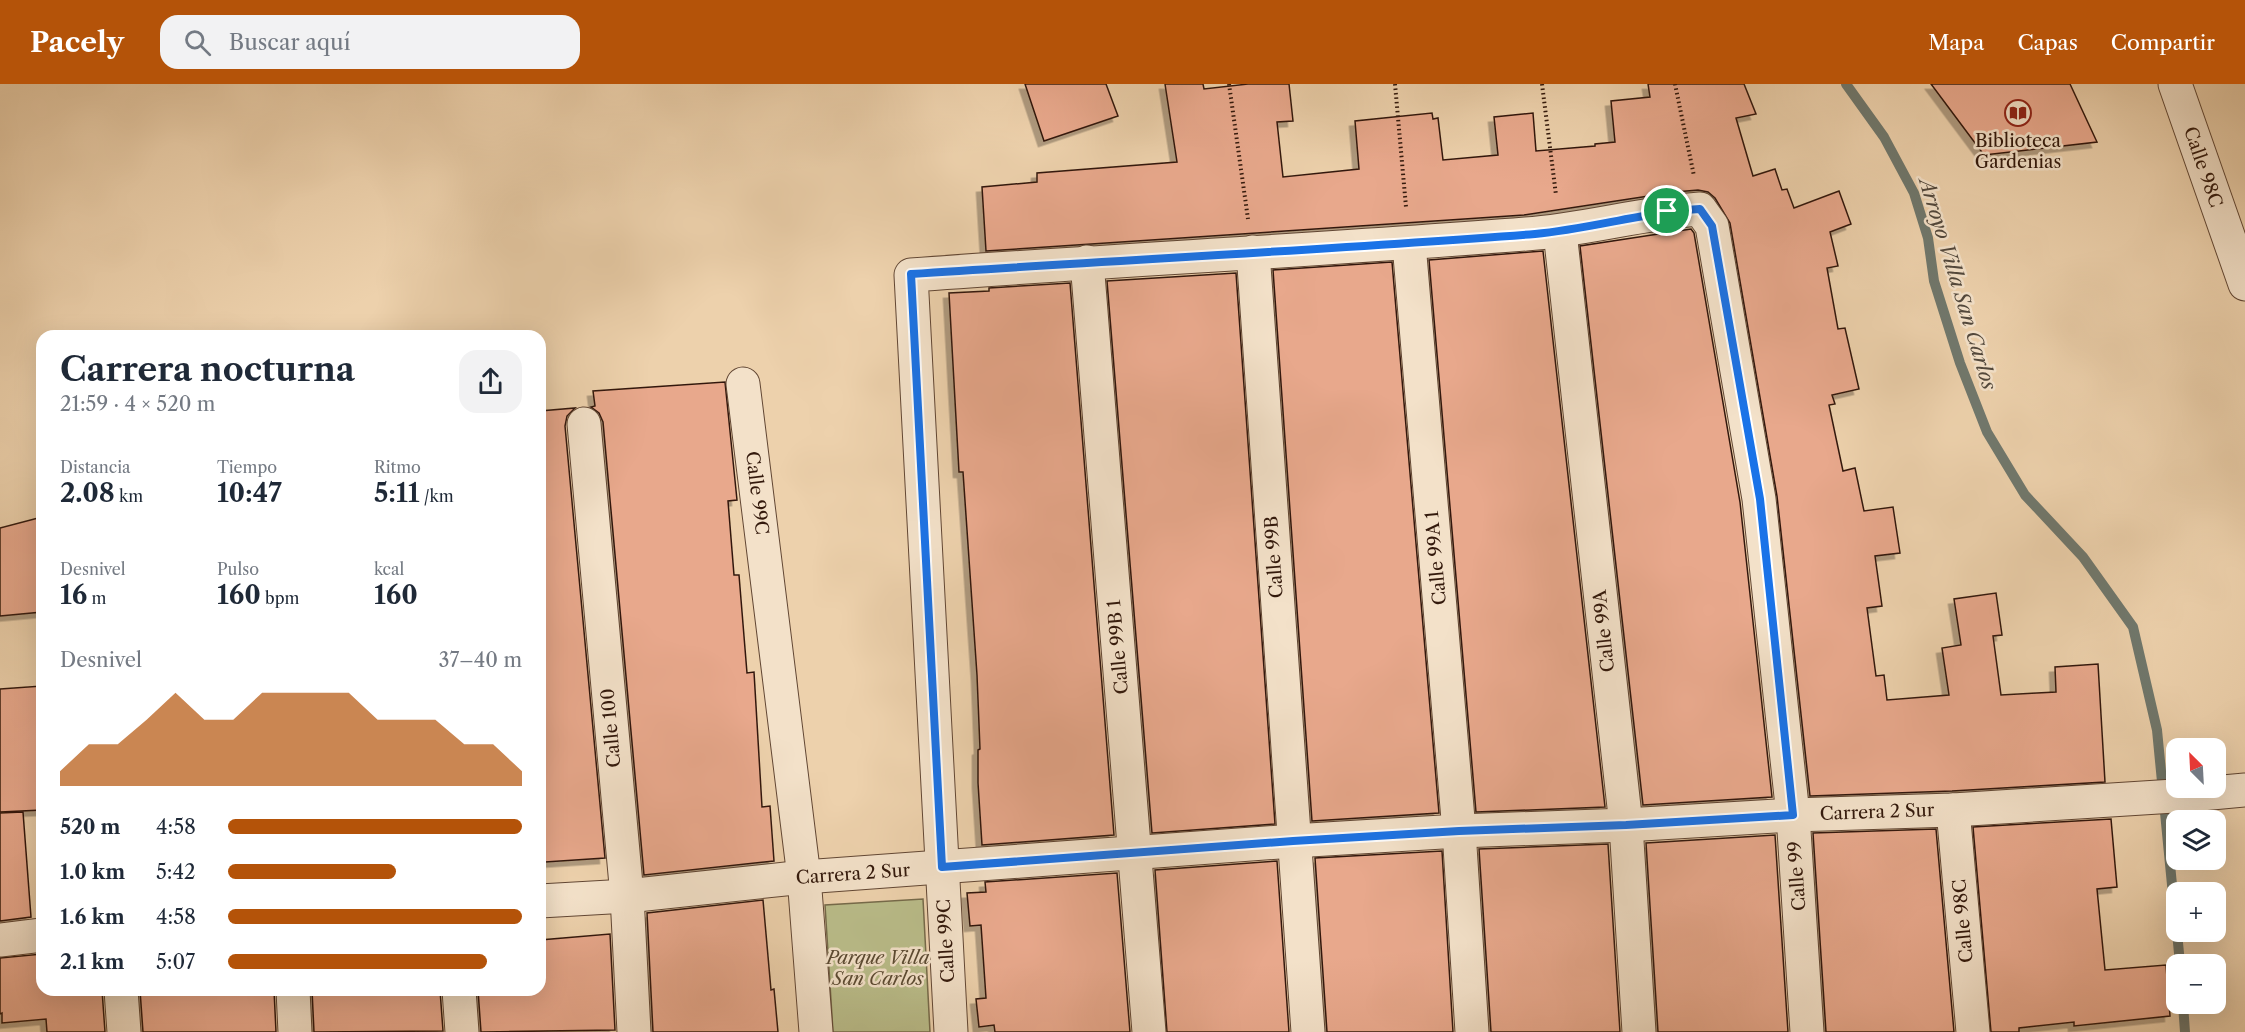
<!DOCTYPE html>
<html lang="es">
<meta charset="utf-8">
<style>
:root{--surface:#fff;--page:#f2f2f3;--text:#1f2937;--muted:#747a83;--accent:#b45309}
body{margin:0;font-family:"Libre Caslon Text",serif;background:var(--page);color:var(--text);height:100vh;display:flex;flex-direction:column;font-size:22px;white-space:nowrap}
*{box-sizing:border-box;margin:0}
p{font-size:20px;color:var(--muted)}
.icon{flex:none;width:33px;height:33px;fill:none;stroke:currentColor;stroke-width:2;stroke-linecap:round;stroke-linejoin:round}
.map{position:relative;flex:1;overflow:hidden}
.details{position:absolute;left:36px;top:246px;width:510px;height:666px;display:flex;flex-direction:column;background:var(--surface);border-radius:18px;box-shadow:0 6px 24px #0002}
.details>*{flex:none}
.needle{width:39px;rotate:336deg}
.buttons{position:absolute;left:2166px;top:654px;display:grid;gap:12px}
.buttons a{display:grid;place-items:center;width:60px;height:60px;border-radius:12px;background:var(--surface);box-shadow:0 6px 24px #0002;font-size:30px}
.pin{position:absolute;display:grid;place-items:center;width:51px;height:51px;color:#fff;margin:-26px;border:3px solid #fff;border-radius:50%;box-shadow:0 2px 6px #0007}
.round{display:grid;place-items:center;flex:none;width:63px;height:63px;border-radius:18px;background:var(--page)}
.head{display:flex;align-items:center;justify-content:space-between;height:102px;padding:0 24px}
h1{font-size:33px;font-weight:700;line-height:45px}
.metrics{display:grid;grid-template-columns:repeat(3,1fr);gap:9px;height:102px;padding:6px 24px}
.metrics div{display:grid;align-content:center}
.metrics b{font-size:26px;font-weight:700}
.metrics small{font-size:16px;font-weight:400}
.metrics p{font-size:16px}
.chart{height:168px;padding:12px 24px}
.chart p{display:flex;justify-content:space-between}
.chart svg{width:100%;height:108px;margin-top:6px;fill:var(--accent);opacity:.7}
ul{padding:0 24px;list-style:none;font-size:20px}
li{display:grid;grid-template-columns:96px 72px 1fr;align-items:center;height:45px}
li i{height:15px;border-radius:8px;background:var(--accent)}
header{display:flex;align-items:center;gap:36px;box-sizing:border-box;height:84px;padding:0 30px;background:var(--accent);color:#fff}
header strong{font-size:28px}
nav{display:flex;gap:33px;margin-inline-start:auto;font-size:21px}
.search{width:420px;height:54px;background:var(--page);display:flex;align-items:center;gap:15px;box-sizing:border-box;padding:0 21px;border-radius:18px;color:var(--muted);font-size:22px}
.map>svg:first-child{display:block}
.green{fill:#b9bc89;stroke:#766a4a;stroke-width:1.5}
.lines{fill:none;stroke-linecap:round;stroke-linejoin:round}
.stream{stroke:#70786d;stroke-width:10}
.building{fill:#e8a88c;stroke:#33190c;stroke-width:1.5;filter:url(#shadow)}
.minor-casing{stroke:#624734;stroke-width:35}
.path{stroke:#33190c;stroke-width:4;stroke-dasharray:1.5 3;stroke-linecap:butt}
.minor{stroke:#f3e1c9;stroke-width:33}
.route-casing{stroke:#fff;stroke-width:12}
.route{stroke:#1a73e8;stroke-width:8}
.labels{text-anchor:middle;stroke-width:5;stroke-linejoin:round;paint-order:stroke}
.poi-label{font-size:18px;fill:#33190c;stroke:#f3e1c9}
.street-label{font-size:18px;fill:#33190c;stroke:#f3e1c9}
.park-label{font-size:18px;font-style:italic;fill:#5b4a32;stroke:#f3e1c9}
.water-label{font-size:20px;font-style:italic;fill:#52483c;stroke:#f3e1c9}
</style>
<header>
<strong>Pacely</strong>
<div class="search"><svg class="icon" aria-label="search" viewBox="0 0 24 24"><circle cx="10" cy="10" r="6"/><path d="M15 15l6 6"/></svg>Buscar aquí</div>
<nav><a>Mapa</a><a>Capas</a><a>Compartir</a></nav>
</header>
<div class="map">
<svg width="2245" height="948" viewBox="0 0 2245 948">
<defs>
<filter id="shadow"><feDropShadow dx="-5.5" dy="5.5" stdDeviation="0" flood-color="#0004"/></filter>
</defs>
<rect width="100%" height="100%" fill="#edd1ac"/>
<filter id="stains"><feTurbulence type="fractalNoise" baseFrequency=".00333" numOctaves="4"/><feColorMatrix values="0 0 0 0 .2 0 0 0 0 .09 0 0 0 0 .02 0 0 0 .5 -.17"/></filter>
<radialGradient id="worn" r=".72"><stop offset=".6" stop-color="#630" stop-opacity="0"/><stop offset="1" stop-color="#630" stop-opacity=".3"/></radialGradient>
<!-- green -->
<path class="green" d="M923,815L930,948H833L825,821Z"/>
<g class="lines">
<!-- stream -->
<g class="stream">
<path d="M1846,0L1884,53L1914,109L1928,154L1934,197L1960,279L1987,348L2025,411L2083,473L2133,543L2157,646L2176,842"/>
<path d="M2177,848L2180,880"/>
<path d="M2183,920L2185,948"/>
</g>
</g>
<!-- building -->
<g class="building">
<path d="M1025,0H1106L1118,32L1044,57Z"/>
<path d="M1165,0H1203L1204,5L1248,0H1289L1293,37L1277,38L1283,93L1359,85L1355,37L1432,29L1433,35L1438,34L1443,76L1498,71L1494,33L1533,29L1536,67L1595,62V60L1615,58L1611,17L1650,13L1648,0H1744L1756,30L1736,34L1753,92L1775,85L1782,106L1787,105L1794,124L1839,107L1851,140L1830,148L1838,182L1827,184L1838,245L1845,244L1859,305L1832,311L1835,320L1829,321L1843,387L1855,384L1864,427L1893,423L1900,469L1875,472L1882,522L1867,524L1876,592L1884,591L1887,616L1949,611L1942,564L1961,561L1954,515L1996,509L2002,551L1993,552L2001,611L2056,608L2055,583L2098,580L2105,698L1952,707L1810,712L1777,412L1730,139L1715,114L1708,108L1698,106L1675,108L1524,131L986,167L982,103L1037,98V89L1177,78Z"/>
<path d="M1931,0H2070L2097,58L1984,71Z"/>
<path d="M1691,145L1694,149L1740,418L1772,713L1643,721L1580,162Z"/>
<path d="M1543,167L1605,723L1476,728L1429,176Z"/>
<path d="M1392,178L1439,729L1312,737L1273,186Z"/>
<path d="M1236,189L1275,740L1152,749L1107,197Z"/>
<path d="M1070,199L1114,751L982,761L978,699V666L980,665L977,591L963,388H959L949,209L989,207V204Z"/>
<path d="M725,298L737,416L728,417L734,491H739L747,589L754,588L762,723L770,722L774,777L644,791L603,338L599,329L591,323L595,322L593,307Z"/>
<path d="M575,324L567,332L565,342L605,774L545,778L542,731H540V327Z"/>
<path d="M42,433V528L0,532V444Z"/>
<path d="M42,602V726L0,728V605Z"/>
<path d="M23,728L31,833L0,837V729Z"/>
<path d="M2111,735L2117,803L2097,805L2105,886L2166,881L2170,932L2074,942V938L2019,944V948H1991L1973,743Z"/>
<path d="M1936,745L1954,948H1826L1813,749Z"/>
<path d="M1775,751L1788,948H1658L1646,759Z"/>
<path d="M1608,760L1620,948H1491L1479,765Z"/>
<path d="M1442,767L1453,948H1327L1315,774Z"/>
<path d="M1277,777L1289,948H1167L1155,786Z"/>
<path d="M1117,789L1130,948H995L994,941L979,943L976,915L986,914L981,841L970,842L967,809L986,808L985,798Z"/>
<path d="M763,816L771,906L774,905L778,948H653L647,829Z"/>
<path d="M610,850L615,946L481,948L478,906H540V856Z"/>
<path d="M42,870V906H102L105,948H47L46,935L2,939V929L0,930V874Z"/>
<path d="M140,906H274L276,948H143Z"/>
<path d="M312,906H440L443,947L314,948Z"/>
</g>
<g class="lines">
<defs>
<g id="minor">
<path d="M2175,0L2245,200"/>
<path d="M1560,148L1626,741L1639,948"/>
<path d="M1409,160L1459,747L1472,948"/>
<path d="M1253,168L1308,948"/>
<path d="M1087,178L1149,948"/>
<path d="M743,300L804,793L816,948"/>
<path d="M584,340L627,812L634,948"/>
<path d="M1953,726L1973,948"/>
<path d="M540,817L627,812L804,793L1293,757L1459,747L1626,741L1793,731L1953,726L2190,711L2245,706"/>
<path d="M0,856L42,851"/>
<path d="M121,906L124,948"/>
<path d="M293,906L295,948"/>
<path d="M459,906L462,948"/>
<path d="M951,948L911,191C1116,176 1321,166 1526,150C1585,146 1641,129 1700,125L1712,142L1759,415L1793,731L1807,948"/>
</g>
</defs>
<!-- minor casing -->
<use href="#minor" class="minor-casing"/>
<!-- path -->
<g class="path">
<path d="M1229,0L1248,135"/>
<path d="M1395,0L1406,123"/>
<path d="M1542,0L1556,111"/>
<path d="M1675,0L1694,92"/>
</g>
<!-- minor -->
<use href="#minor" class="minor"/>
</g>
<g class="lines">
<defs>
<path id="route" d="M1700,125L1712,142L1760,415L1793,731L1626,741L1459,747L1293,757L942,783L911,190C1119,176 1327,166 1535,150C1591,145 1644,128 1700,125Z"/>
</defs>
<!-- route casing -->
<use href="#route" class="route-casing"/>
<!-- route -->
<use href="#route" class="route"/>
</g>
<!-- icons -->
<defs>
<symbol id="library-ring" viewBox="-11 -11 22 22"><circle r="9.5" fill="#f3e1c9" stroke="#8f2418" stroke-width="1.5"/><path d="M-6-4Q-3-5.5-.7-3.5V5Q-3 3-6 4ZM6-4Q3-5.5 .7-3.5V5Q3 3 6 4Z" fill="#8f2418"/></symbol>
</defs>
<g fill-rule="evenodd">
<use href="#library-ring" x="2003" y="14" width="30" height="30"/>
</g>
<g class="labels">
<!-- poi labels -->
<g class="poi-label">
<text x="2018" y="63">Biblioteca<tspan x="2018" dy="21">Gardenias</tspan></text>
</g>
<!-- street labels -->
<g class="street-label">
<text transform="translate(2203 83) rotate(71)" y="6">Calle 98C</text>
<text transform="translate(757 409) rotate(83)" y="6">Calle 99C</text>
<text transform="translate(1274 473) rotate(-94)" y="6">Calle 99B</text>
<text transform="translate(1436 474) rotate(-95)" y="6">Calle 99A 1</text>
<text transform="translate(1604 547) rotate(-96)" y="6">Calle 99A</text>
<text transform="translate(1118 563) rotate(-95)" y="6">Calle 99B 1</text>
<text transform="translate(611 644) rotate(-95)" y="6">Calle 100</text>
<text transform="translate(1877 728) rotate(-2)" y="6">Carrera 2 Sur</text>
<text transform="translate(853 790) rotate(-4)" y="6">Carrera 2 Sur</text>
<text transform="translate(1797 792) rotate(-94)" y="6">Calle 99</text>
<text transform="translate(1963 837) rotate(-95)" y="6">Calle 98C</text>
<text transform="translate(946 857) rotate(-93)" y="6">Calle 99C</text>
</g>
<!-- park labels -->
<g class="park-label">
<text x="878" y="880">Parque Villa<tspan x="878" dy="21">San Carlos</tspan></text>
</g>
<!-- water labels -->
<g class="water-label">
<text transform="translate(1958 200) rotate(73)" y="7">Arroyo Villa San Carlos</text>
</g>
</g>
<rect width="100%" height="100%" filter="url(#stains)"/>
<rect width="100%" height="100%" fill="url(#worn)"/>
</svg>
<div class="buttons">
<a><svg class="needle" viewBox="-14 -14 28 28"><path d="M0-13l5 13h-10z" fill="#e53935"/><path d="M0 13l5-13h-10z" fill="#747a83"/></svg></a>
<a><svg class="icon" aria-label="layers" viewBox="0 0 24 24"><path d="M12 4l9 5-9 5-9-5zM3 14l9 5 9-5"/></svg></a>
<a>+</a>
<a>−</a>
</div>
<div class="pin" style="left:1667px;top:127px;background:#1e9e55"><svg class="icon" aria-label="arrive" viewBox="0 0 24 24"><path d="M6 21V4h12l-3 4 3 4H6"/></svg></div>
<section class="details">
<div class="head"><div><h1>Carrera nocturna</h1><p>21:59 · 4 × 520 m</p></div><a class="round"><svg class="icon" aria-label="share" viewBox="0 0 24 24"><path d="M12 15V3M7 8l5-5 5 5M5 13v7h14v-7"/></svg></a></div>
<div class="metrics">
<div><p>Distancia</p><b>2.08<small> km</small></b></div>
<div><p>Tiempo</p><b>10:47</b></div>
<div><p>Ritmo</p><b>5:11<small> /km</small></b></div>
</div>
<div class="metrics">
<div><p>Desnivel</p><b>16<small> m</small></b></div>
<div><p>Pulso</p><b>160<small> bpm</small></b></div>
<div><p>kcal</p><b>160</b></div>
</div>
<div class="chart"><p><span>Desnivel</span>37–40 m</p>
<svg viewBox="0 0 160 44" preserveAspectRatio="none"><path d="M0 44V38L10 27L20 27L30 17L40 6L50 17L60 17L70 6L80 6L90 6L100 6L110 17L120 17L130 17L140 27L150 27L160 38V44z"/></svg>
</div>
<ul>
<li><b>520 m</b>4:58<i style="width:100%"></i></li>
<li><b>1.0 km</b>5:42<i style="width:57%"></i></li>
<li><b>1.6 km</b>4:58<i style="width:100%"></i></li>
<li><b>2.1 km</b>5:07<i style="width:88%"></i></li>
</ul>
</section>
</div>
